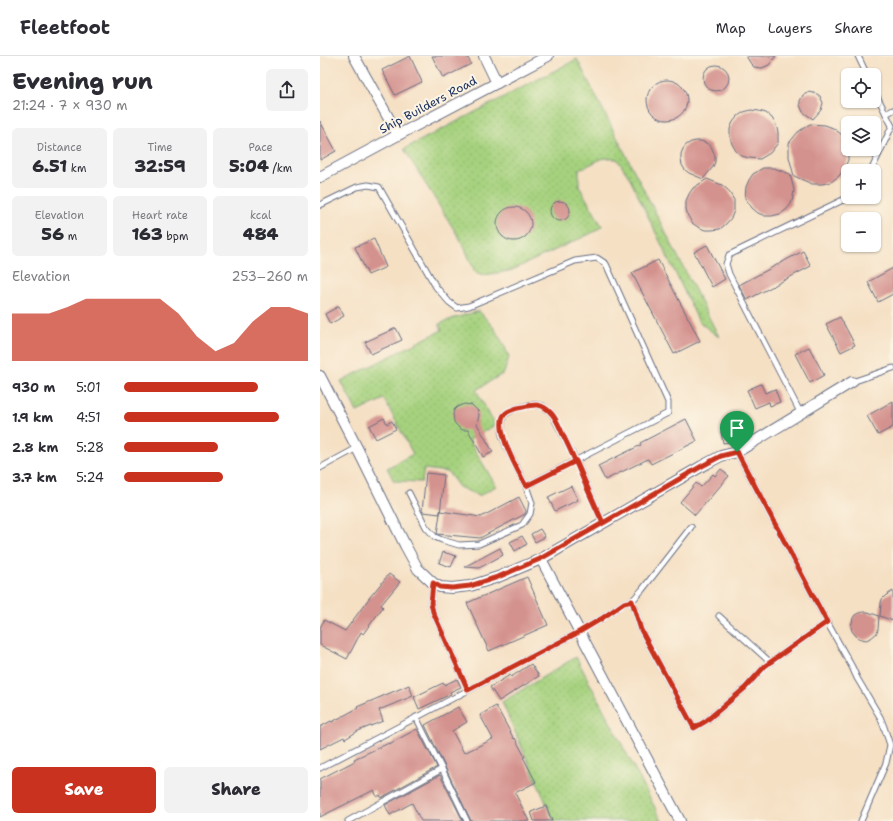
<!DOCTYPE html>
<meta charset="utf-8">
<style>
:root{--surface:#fff;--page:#f2f2f3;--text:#2b2b33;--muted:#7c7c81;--line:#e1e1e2;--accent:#c8321e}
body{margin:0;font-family:"Shantell Sans",sans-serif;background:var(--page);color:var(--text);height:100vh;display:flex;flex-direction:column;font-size:15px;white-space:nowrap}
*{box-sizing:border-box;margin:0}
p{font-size:13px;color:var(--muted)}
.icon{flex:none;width:22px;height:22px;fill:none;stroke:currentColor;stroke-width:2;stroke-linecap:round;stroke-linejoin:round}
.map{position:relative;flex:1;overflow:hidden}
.sheet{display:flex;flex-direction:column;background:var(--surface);width:320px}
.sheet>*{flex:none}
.tools{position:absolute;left:521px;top:12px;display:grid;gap:8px}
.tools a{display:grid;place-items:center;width:40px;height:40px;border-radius:6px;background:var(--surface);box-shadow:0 1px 3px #0004;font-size:20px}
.pin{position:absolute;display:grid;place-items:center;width:34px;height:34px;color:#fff;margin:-41px -17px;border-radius:50% 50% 50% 0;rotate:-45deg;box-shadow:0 0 4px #0007}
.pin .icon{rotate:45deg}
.round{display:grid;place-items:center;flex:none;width:42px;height:42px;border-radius:6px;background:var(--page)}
.overview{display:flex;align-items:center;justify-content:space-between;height:68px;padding:0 12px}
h1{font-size:22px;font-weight:800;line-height:30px}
.figures{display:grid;grid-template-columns:repeat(3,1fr);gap:6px;height:68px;padding:4px 12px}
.figures div{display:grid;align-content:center;border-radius:6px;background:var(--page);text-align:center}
.figures b{font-size:17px;font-weight:800}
.figures small{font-size:11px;font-weight:400}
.figures p{font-size:11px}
.chart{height:112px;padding:8px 12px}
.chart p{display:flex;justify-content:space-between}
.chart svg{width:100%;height:72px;margin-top:4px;fill:var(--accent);opacity:.7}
.button{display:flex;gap:8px;margin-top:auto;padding:8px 12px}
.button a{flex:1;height:46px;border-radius:6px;background:var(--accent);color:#fff;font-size:16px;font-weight:800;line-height:46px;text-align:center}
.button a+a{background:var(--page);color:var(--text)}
ul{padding:0 12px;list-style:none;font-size:13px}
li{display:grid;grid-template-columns:64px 48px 1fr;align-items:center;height:30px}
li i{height:10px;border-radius:5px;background:var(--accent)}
header{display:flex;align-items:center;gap:24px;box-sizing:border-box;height:56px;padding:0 20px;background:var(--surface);border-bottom:1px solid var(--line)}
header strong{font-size:19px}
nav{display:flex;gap:22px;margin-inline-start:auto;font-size:14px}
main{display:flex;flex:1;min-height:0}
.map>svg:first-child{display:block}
.grass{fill:url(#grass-dots);stroke:#60806e}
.building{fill:#d4928e}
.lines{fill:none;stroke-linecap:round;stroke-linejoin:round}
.service-casing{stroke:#676d82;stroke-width:7}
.minor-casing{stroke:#676d82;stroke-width:12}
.service{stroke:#fff;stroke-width:5}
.minor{stroke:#fff;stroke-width:10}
.route-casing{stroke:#fff;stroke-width:8}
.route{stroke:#c8321e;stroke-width:5}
.labels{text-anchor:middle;stroke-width:4;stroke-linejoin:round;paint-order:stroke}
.street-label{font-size:12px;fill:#1b2f5e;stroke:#fcf5e5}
</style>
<header>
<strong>Fleetfoot</strong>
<nav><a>Map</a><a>Layers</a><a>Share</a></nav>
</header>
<main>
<section class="sheet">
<div class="overview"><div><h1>Evening run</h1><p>21:24 · 7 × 930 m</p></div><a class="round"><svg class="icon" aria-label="share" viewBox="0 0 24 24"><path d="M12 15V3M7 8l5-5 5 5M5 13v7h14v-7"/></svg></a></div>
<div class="figures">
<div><p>Distance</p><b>6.51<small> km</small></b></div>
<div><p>Time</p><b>32:59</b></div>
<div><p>Pace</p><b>5:04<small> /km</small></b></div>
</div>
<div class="figures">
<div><p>Elevation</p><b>56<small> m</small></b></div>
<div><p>Heart rate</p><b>163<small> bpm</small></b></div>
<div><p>kcal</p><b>484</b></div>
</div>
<div class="chart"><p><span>Elevation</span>253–260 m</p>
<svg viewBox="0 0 160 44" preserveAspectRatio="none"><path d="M0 44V15L10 15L20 15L30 11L40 6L50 6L60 6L70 6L80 6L90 15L100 29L110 38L120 33L130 20L140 11L150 11L160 15V44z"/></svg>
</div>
<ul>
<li><b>930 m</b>5:01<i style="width:73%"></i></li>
<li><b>1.9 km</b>4:51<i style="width:84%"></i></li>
<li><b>2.8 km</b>5:28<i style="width:51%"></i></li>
<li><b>3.7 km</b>5:24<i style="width:54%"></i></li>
</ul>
<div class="button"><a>Save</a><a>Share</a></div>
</section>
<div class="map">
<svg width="573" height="765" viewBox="0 0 573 765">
<defs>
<pattern id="grass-dots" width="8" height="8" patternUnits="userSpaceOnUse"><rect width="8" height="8" fill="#a6d27e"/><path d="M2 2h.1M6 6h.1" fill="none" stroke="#8eb56f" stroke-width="1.8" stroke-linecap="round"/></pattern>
</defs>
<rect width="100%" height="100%" fill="#fcf5e5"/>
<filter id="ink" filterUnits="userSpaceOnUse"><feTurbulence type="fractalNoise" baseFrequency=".025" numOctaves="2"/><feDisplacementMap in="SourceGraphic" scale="8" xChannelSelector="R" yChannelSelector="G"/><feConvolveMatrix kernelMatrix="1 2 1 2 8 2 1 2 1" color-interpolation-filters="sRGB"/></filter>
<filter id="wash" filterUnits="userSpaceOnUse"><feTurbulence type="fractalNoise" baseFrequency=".012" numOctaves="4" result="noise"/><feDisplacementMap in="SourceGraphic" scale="16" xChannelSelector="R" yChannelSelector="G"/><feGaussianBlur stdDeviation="0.9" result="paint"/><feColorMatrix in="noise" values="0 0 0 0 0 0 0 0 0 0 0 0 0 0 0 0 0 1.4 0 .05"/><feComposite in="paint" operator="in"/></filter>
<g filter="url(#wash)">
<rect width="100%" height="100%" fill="#f5e0c4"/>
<!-- grass -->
<g class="grass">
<path d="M257,3L399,281L379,266L309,121L297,103L283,102L259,114V130L282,170L274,176L190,215L163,219L155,216L143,188L84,93Z"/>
<path d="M159,255L174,272L184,289L189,301L184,317L156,334L175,369L149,384L176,430L159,440L139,431L128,416L104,413L102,426L74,425L67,412L93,398L64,343L37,356L21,325L122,274L119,268L137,261Z"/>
<path d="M256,601L342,765H234L182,646Z"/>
</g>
<g id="blocks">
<!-- building -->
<g class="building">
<path d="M90,0L102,26L75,39L62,14Z"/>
<path d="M112,0H147L151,8L123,22Z"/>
<path d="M426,0H456L449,9L442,12L434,11L431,8Z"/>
<circle cx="396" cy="22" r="13"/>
<circle cx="347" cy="44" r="20"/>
<path d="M490,36L497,38L500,40L503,47L501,54L493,63L483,56L480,49V45L483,39Z"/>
<path d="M431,54L439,55L446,57L452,62L456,69L458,76V87L450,97L440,103L429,102L422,100L416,95L412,88L410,81V73L413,66L418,60L424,56Z"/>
<path d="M0,65L16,95L0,104Z"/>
<path d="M490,68L505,69L513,72L521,78L526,86L528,95V104L524,113L519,120L511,126L502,128H492L474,120L469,101V87L478,76Z"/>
<path d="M376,85H381L386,87L391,90L395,100V106L393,111L383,123L369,117L365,114L362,109L361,104V98L363,93L366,89L371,86Z"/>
<path d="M443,112H454L470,118L474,134L473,141L471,148L466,154L460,158L452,160H445L438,157L432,152L425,142L426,131L429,124L433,118Z"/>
<path d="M387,123L402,129L408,134L414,144V155L411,162L406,168L400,173L392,174H385L378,171L372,167L368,160L366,153V145L369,138L373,132Z"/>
<circle cx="240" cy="155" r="10"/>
<circle cx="194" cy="168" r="17"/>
<path d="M54,183L66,211L48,219L35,191Z"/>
<path d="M387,189L405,223L392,231L374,196Z"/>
<path d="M483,195L491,210L427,244L419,229Z"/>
<path d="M338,204L380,285L354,298L312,217Z"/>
<path d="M573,212V238L558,246L548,226Z"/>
<path d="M19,250L24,260L10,268L5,258Z"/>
<path d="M520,261L535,289L521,296L506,268Z"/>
<path d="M76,272L82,284L51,298L45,286Z"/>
<path d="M489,291L504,319L490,327L475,298Z"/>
<path d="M441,328L445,337L455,333L460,346L450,350L449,346L435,352L427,334Z"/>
<path d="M573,345V371L558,379L547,360Z"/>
<path d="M144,348L152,349L158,355L159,359L157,368L173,396L163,401L148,374H143L139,372L134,366L133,358L134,354L137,351Z"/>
<path d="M64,362L67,368L72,365L76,373L56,383L49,370Z"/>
<path d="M366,363L377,385L331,408L328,403L285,424L278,410L321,389L320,387Z"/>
<path d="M412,374L413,381L410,386L403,387L401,376Z"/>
<path d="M401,413L409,420L375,459L360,446L376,427L381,431L393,418L395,420Z"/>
<path d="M106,417L124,419L120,458V455L161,461L199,441L206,455V456L205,458L160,482L117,478L120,458L103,456L102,455Z"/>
<path d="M251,430L258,444L235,455L228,441Z"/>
<path d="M220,473L225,481L215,486L211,478Z"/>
<path d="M202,480L207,488L195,495L190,486Z"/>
<path d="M180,492L183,499L159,512L144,511Z"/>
<path d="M123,496L136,500L131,511L119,507Z"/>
<path d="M69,518L80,526L61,549L63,551L43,578L41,576L27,603L0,589V572L4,564L25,575L50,541Z"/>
<path d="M207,521L228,569L169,595L147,547Z"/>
<path d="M573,535V565L560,560L561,547L562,543L565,540Z"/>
<path d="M543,556H548L559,560L558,573L557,577L551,582L546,584L538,582L532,575L531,571L533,562L535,559L539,557Z"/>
<path d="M211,608L219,620L179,645L170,631L190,619L191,621Z"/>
<path d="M137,623L141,631L130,636L131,638L99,653L94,641L123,627L124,629Z"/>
<path d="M89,629L93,640L59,654L63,665L38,675L25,683L24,681L0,693V671L11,665L12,666L38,652L37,651Z"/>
<path d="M176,650L194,683L195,682L205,701H203L216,726L195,737L209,765H151L105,669L138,651L147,666L132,675L144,697L173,683L160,659Z"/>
<path d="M97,673L117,711L61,742L60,739L57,741L54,734L0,761V723L35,705L34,703L69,687V688Z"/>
<path d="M120,719L143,765H101L92,747L70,759L65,749Z"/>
<path d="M226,750L232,765H214L211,756Z"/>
</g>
</g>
</g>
<g filter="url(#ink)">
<use href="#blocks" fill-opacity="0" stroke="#676d82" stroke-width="1"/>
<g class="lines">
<defs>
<g id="service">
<path d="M538,0L547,19"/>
<path d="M566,58L573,54"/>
<path d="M551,115L572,70L554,34"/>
<path d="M0,149L37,131L48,129L59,131L116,231L129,246L137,252L149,250L255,205L277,202L286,208L348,346V357L206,430"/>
<path d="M532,326L573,312"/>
<path d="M481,358L409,218L406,208L409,199L529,141"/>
<path d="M417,396L507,566L532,611L537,622L560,661L564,671L570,689L566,707L541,765"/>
<path d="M0,412L37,392"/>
<path d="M89,437L106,471L115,481L122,484L139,489L159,488L202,469L210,458L212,447L206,430L187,392L182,379V367L184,359L194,353L212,348L223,350L232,358L256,405L283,467"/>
<path d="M113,527L111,547L113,556L148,634"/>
<path d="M312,545L321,574L374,672L386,665L425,632L445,610L507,566"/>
<path d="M399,560L450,606"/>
<path d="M96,661L122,713L147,765"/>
<path d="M0,712L259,576L281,563L304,547L312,545L322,534L371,471"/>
<path d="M28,765L122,713"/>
</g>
<g id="minor">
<path d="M34,0L78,79"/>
<path d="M164,0L177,27"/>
<path d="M0,121L78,79L228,0"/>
<path d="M0,320L37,392L85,489L98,513L113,527L120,531L132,532L150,530L178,521L221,503L382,410L401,400L417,396L532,326"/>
<path d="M221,503L360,765"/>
</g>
</defs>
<!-- service casing -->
<use href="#service" class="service-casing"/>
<!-- minor casing -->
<use href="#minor" class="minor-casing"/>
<!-- service -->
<use href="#service" class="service"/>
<!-- minor -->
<use href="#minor" class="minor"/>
</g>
</g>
<g class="lines" filter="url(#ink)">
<defs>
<path id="route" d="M417,396L401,400L382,410L283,467C269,439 258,409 244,381C240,373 237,363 231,357C222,347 215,348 203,351C197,352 188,354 184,359C174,374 199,416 206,430L256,405L283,467L220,503L178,521L150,530L132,532L120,531L113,527L111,547L113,556L148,634L259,576L281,563L304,547L312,545L321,574L374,672L386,665L425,632L445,610L507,566L417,396"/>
</defs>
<!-- route casing -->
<use href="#route" class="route-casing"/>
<!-- route -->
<use href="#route" class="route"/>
</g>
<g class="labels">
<!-- street labels -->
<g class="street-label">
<text transform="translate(108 49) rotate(-28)" y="4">Ship Builders Road</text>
</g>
</g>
</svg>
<div class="tools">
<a><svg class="icon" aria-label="locate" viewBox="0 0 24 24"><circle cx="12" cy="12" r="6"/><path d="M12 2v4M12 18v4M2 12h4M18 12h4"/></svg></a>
<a><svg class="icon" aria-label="layers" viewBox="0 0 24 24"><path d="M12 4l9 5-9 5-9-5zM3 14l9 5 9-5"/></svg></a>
<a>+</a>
<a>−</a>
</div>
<div class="pin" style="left:417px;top:396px;background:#1e9e55"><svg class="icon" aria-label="arrive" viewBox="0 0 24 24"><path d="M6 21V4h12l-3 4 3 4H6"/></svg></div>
</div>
</main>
